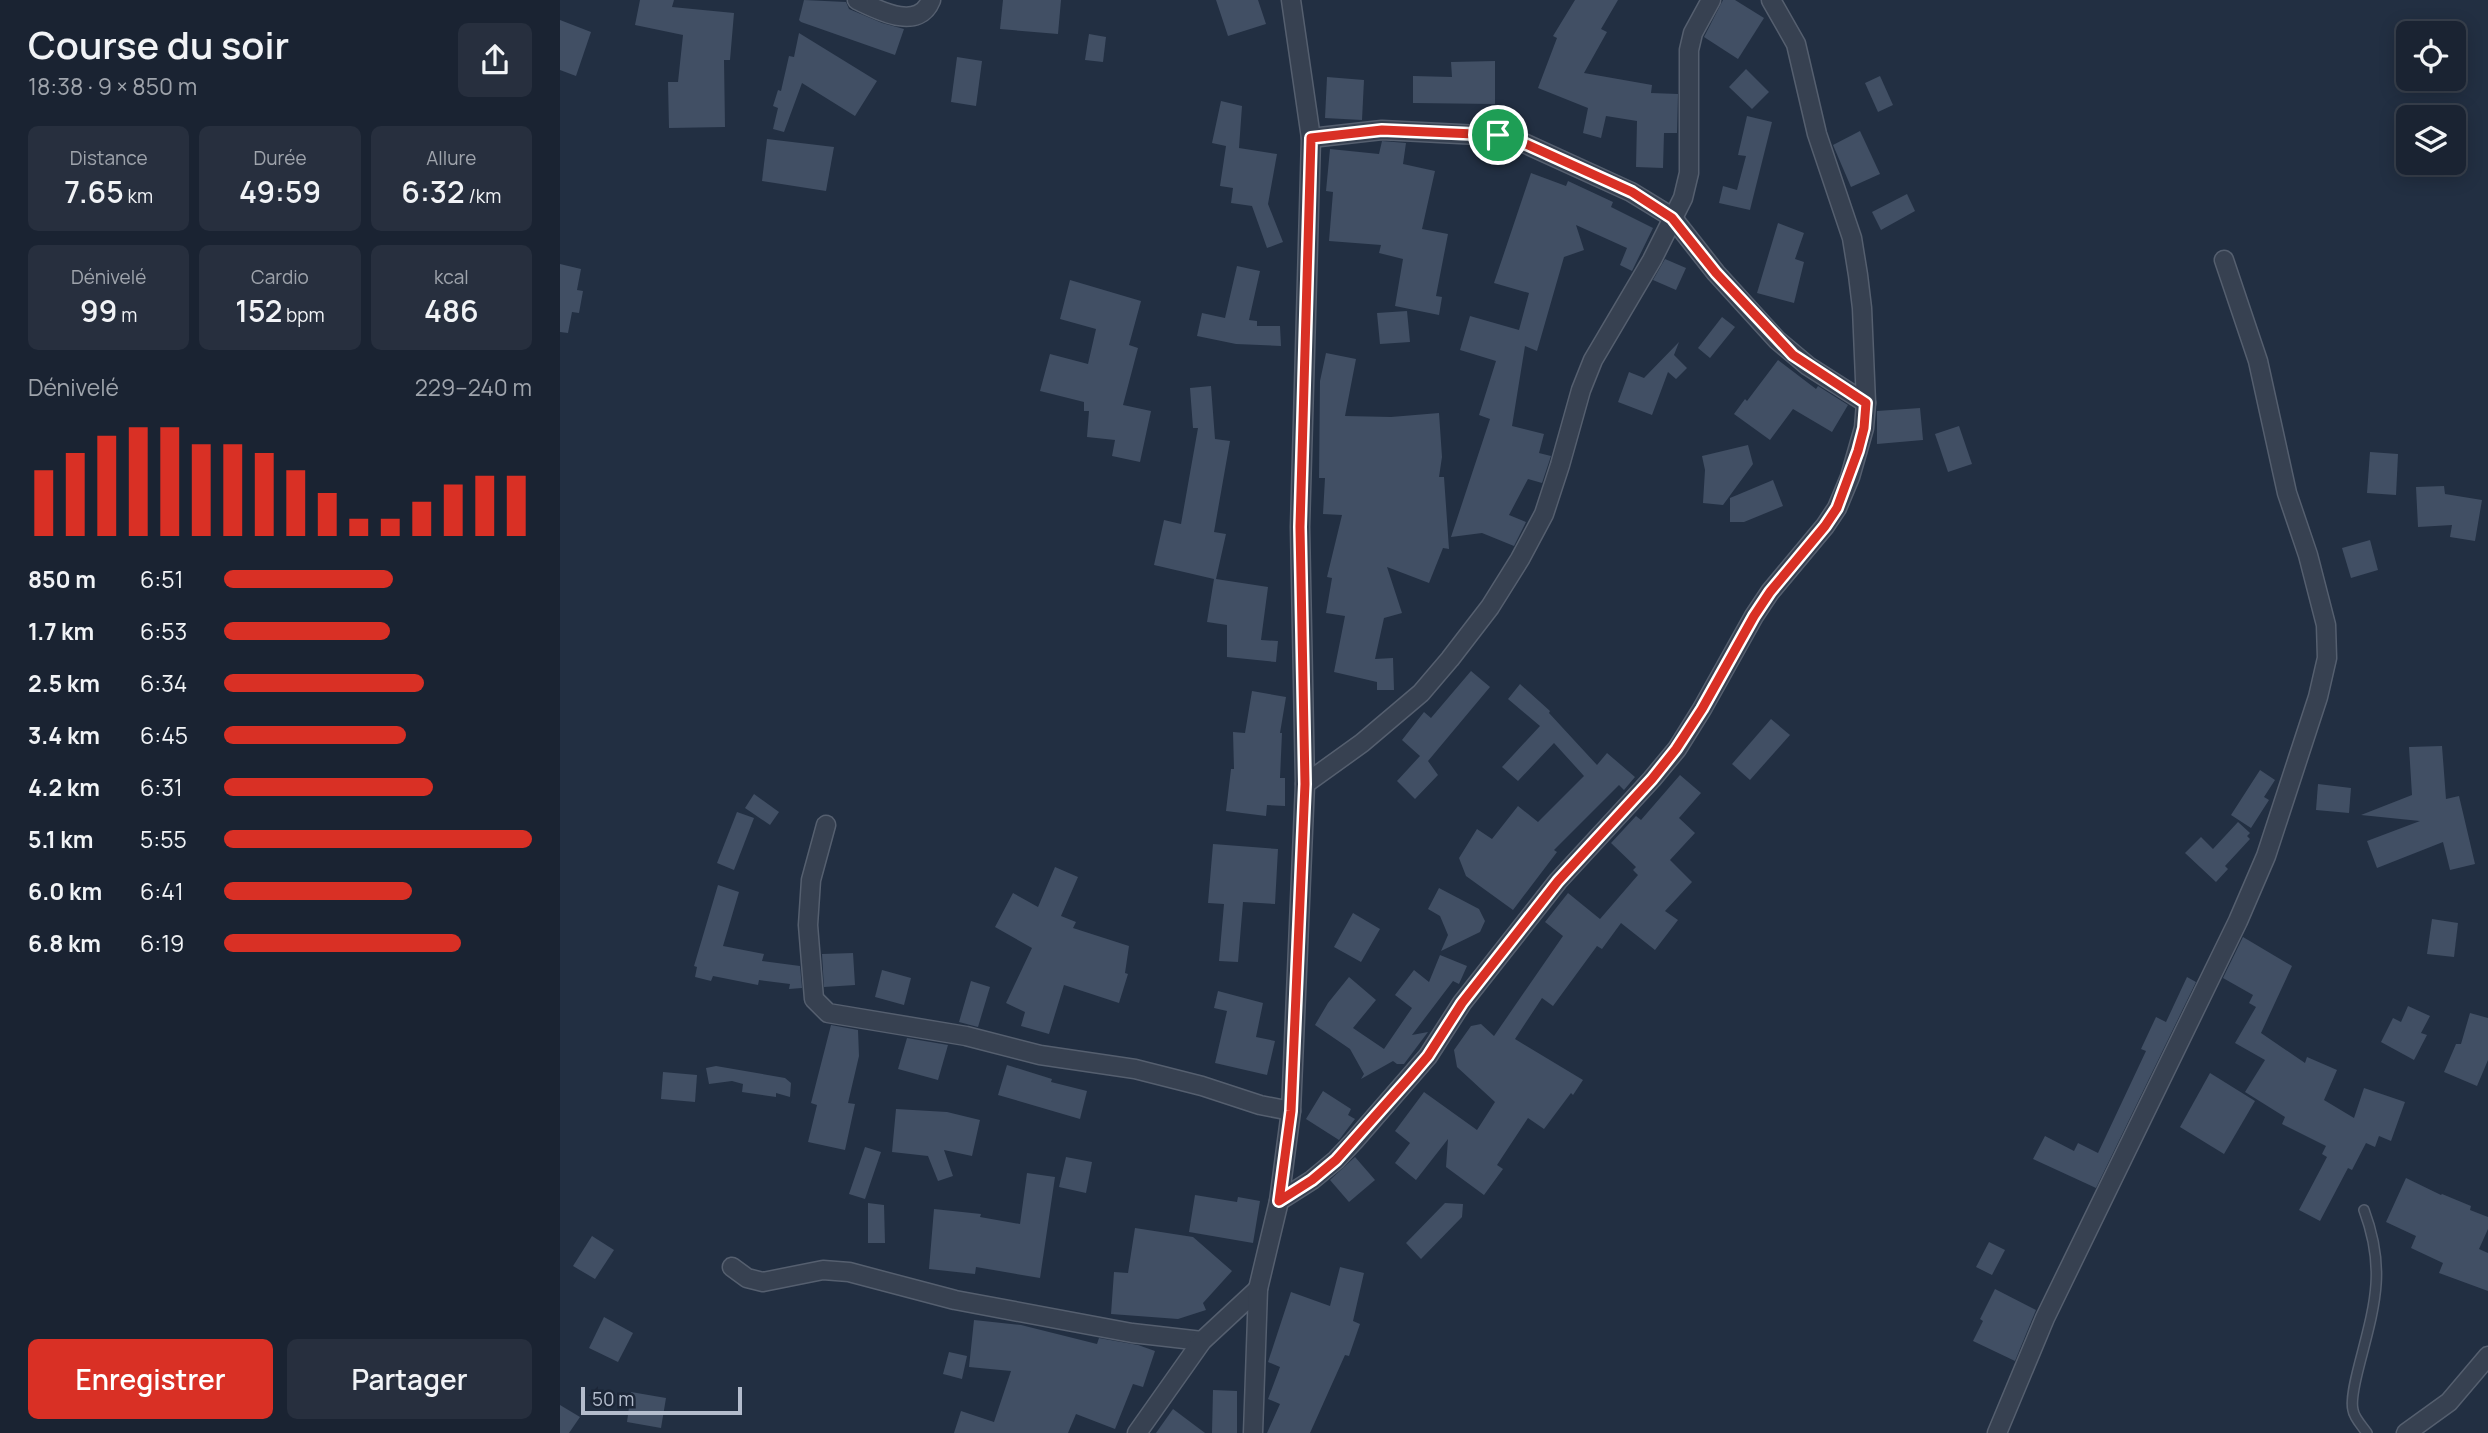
<!DOCTYPE html>
<html lang="fr">
<meta charset="utf-8">
<style>
:root{--surface:#1a2332;--page:#272f3e;--text:#f1f3f6;--muted:#9fa4ac;--line:#38404d;--accent:#d93025}
body{margin:0;font-family:Manrope,sans-serif;background:var(--page);color:var(--text);height:100vh;display:flex;flex-direction:column;font-size:26px;white-space:nowrap}
*{box-sizing:border-box;margin:0}
p{font-size:23px;color:var(--muted)}
.icon{flex:none;width:38px;height:38px;fill:none;stroke:currentColor;stroke-width:2;stroke-linecap:round;stroke-linejoin:round}
.map{position:relative;flex:1;overflow:hidden}
.sheet{display:flex;flex-direction:column;background:var(--surface);width:560px}
.sheet>*{flex:none}
.tools{position:absolute;left:1836px;top:21px;display:grid;gap:14px}
.tools a{display:grid;place-items:center;width:70px;height:70px;border-radius:10px;background:var(--surface);box-shadow:0 4px 18px #0003,0 0 0 2px var(--line);font-size:35px}
.scale{position:absolute;left:21px;bottom:18px;width:161px;box-sizing:border-box;padding-left:7px;border:4px solid #b3bccc;border-top:0;font-size:19px;line-height:24px;white-space:nowrap;color:#b3bccc;-webkit-text-stroke:5px #1c2637;paint-order:stroke}
.pin{position:absolute;display:grid;place-items:center;width:60px;height:60px;color:#fff;margin:-30px;border:4px solid #fff;border-radius:50%;box-shadow:0 2px 7px #0007}
.round{display:grid;place-items:center;flex:none;width:74px;height:74px;border-radius:10px;background:var(--page)}
.summary{display:flex;align-items:center;justify-content:space-between;height:119px;padding:0 28px}
h1{font-size:38px;font-weight:600;line-height:52px}
.stats{display:grid;grid-template-columns:repeat(3,1fr);gap:10px;height:119px;padding:7px 28px}
.stats div{display:grid;align-content:center;border-radius:10px;background:var(--page);text-align:center}
.stats b{font-size:30px;font-weight:600}
.stats small{font-size:19px;font-weight:400}
.stats p{font-size:19px}
.chart{height:196px;padding:14px 28px}
.chart p{display:flex;justify-content:space-between}
.chart svg{width:100%;height:126px;margin-top:7px;stroke:var(--accent);stroke-width:6}
.action{display:flex;gap:14px;margin-top:auto;padding:14px 28px}
.action a{flex:1;height:80px;border-radius:10px;background:var(--accent);color:#fff;font-size:28px;font-weight:600;line-height:80px;text-align:center}
.action a+a{background:var(--page);color:var(--text)}
ul{padding:0 28px;list-style:none;font-size:23px}
li{display:grid;grid-template-columns:112px 84px 1fr;align-items:center;height:52px}
li i{height:18px;border-radius:9px;background:var(--accent)}
main{display:flex;flex:1;min-height:0}
.map>svg:first-child{display:block}
.building{fill:#414f64}
.lines{fill:none;stroke-linecap:round;stroke-linejoin:round}
.service-casing{stroke:#555f6f;stroke-width:12}
.minor-casing{stroke:#555f6f;stroke-width:21}
.service{stroke:#374151;stroke-width:9}
.minor{stroke:#374151;stroke-width:18}
.route-casing{stroke:#fff;stroke-width:14}
.route{stroke:#d93025;stroke-width:9}
</style>
<main>
<section class="sheet">
<div class="summary"><div><h1>Course du soir</h1><p>18:38 · 9 × 850 m</p></div><a class="round"><svg class="icon" aria-label="share" viewBox="0 0 24 24"><path d="M12 15V3M7 8l5-5 5 5M5 13v7h14v-7"/></svg></a></div>
<div class="stats">
<div><p>Distance</p><b>7.65<small> km</small></b></div>
<div><p>Durée</p><b>49:59</b></div>
<div><p>Allure</p><b>6:32<small> /km</small></b></div>
</div>
<div class="stats">
<div><p>Dénivelé</p><b>99<small> m</small></b></div>
<div><p>Cardio</p><b>152<small> bpm</small></b></div>
<div><p>kcal</p><b>486</b></div>
</div>
<div class="chart"><p><span>Dénivelé</span>229–240 m</p>
<svg viewBox="0 0 160 44" preserveAspectRatio="none"><path d="M5 44V21M15 44V15M25 44V9M35 44V6M45 44V6M55 44V12M65 44V12M75 44V15M85 44V21M95 44V29M105 44V38M115 44V38M125 44V32M135 44V26M145 44V23M155 44V23"/></svg>
</div>
<ul>
<li><b>850 m</b>6:51<i style="width:55%"></i></li>
<li><b>1.7 km</b>6:53<i style="width:54%"></i></li>
<li><b>2.5 km</b>6:34<i style="width:65%"></i></li>
<li><b>3.4 km</b>6:45<i style="width:59%"></i></li>
<li><b>4.2 km</b>6:31<i style="width:68%"></i></li>
<li><b>5.1 km</b>5:55<i style="width:100%"></i></li>
<li><b>6.0 km</b>6:41<i style="width:61%"></i></li>
<li><b>6.8 km</b>6:19<i style="width:77%"></i></li>
</ul>
<div class="action"><a>Enregistrer</a><a>Partager</a></div>
</section>
<div class="map">
<svg width="1928" height="1433" viewBox="0 0 1928 1433">
<rect width="100%" height="100%" fill="#222f42"/>
<!-- building -->
<g class="building">
<path d="M80,0H114L112,7L174,13L170,60H164L165,127L109,128L108,82H118L123,35L75,25Z"/>
<path d="M244,0L286,2L289,9L322,23L344,29L335,55L241,22L239,20Z"/>
<path d="M443,0H501L498,34L440,29Z"/>
<path d="M656,0H698L706,24L668,36Z"/>
<path d="M1015,0H1058L1041,29L1047,32L1024,73L1092,85L1091,93L1118,94L1117,133H1104L1103,168L1076,167L1077,121L1046,116L1041,138L1023,133L1028,108L978,88L997,38L993,36Z"/>
<path d="M1163,0H1175L1204,18L1178,59L1144,37Z"/>
<path d="M0,20L31,32L16,76L0,70Z"/>
<path d="M239,33L317,81L295,116L242,83L224,132L213,129L218,108L213,106L218,90L221,91L229,56L234,57Z"/>
<path d="M529,34L546,37L543,62L525,60Z"/>
<path d="M397,57L422,61L416,106L391,102Z"/>
<path d="M935,61V104L853,103V76L892,77L891,62Z"/>
<path d="M1186,69L1209,92L1192,109L1169,87Z"/>
<path d="M1320,76L1333,105L1318,112L1305,83Z"/>
<path d="M767,77L804,80L802,120L765,118Z"/>
<path d="M661,101L682,106L679,148L717,154L708,204L723,242L707,248L692,206L671,203L673,188L660,186L666,146L652,143Z"/>
<path d="M1187,116L1212,122L1190,210L1159,203L1163,186L1177,190L1186,156L1178,155Z"/>
<path d="M1300,131L1320,174L1291,187L1273,145Z"/>
<path d="M207,139L274,147L266,191L202,181Z"/>
<path d="M822,141L846,143L843,164L875,171L862,229L888,234L876,296L882,297L879,315L835,306L843,259L819,253L821,245L769,241L773,192L766,191L770,149L819,154Z"/>
<path d="M971,173L1006,186L1008,181L1053,202L1051,207L1093,228L1072,271L1060,265L1067,248L1016,225L1024,250L1004,257L977,351L965,346L952,426L984,434L979,453L991,456L982,483L968,479L949,515L966,522L954,546L922,533L891,537L930,419L919,415L936,361L900,350L910,316L959,330L969,293L934,283Z"/>
<path d="M1347,194L1355,211L1321,230L1312,212Z"/>
<path d="M1218,223L1244,233L1235,259L1244,262L1234,303L1197,293Z"/>
<path d="M1105,259L1126,268L1116,290L1093,280Z"/>
<path d="M0,264L21,269L17,290L23,291L19,313L12,312L8,333L0,332Z"/>
<path d="M677,266L700,271L689,320L697,321V326H720L721,346L676,344L637,336L642,313L665,318Z"/>
<path d="M510,280L581,301L569,345L578,348L563,405L591,411L580,462L552,456L555,440L527,437L529,411H524V402L480,391L490,354L528,364L536,329L500,319Z"/>
<path d="M847,311L850,342L820,344L817,313Z"/>
<path d="M1162,317L1175,327L1150,358L1138,348Z"/>
<path d="M1119,342L1114,355L1127,368L1116,379L1108,372L1092,415L1058,402L1069,372L1084,378Z"/>
<path d="M766,353L796,359L785,416L831,417L879,413L882,457L879,477H884L889,549L883,548L869,583L827,567L842,613L824,618L815,659L833,658L834,690H817V682L774,672L785,616L766,613L772,578L767,577L782,515L763,514L765,478H759L760,381Z"/>
<path d="M1218,360L1256,389L1258,386L1288,405L1272,432L1233,409L1210,440L1174,414L1185,399L1187,401Z"/>
<path d="M651,386L655,439L670,441L654,532L666,534L656,579L708,587L701,640L718,641L716,662L667,657V625L647,622L654,579L594,565L604,520L621,524L638,428H633L630,388Z"/>
<path d="M1360,408L1363,440L1317,444V411Z"/>
<path d="M1399,426L1412,464L1388,472L1375,434Z"/>
<path d="M1188,445L1193,464L1163,505L1143,503L1145,470L1142,456Z"/>
<path d="M1810,452L1838,454L1836,495L1807,493Z"/>
<path d="M1213,480L1223,506L1184,522H1170V498Z"/>
<path d="M1884,486L1885,494L1922,500L1915,541L1890,537L1892,525L1858,527L1856,487Z"/>
<path d="M1810,540L1818,570L1791,578L1782,548Z"/>
<path d="M911,671L930,687L868,761L878,775L855,799L837,781L860,756L842,740L864,712L871,718Z"/>
<path d="M960,684L990,711L989,713L1037,765L1047,753L1075,777L1064,790L1059,785L994,850L997,852L953,910L906,876L899,858L917,829L932,839L958,806L978,822L1024,776L994,743L958,781L942,767L980,726L948,699Z"/>
<path d="M692,691L726,697L720,733H722L720,778H725V806L707,805L706,816L666,811L671,769H674L673,732L685,733Z"/>
<path d="M1211,719L1230,735L1190,780L1172,764Z"/>
<path d="M1882,746L1886,799L1899,796L1915,864L1890,870L1883,842L1817,868L1807,841L1860,821L1801,815L1852,795L1849,747Z"/>
<path d="M1700,770L1715,780L1704,797L1709,800L1691,828L1671,815Z"/>
<path d="M1120,775L1141,793L1119,818L1135,833L1110,860L1132,882L1105,911L1118,920L1095,950L1061,923L1042,949L1037,946L993,1006L982,998L955,1039L1023,1080L1013,1095L1011,1093L984,1129L968,1118L937,1165L943,1169L924,1195L886,1167L888,1139L856,1180L835,1163L850,1143L835,1131L864,1092L917,1130L935,1102L897,1067L894,1050L911,1026L921,1024L934,1036L1003,936L985,922L1008,893L1040,919L1078,875L1073,870L1076,867L1051,843L1076,816L1081,820Z"/>
<path d="M1758,784L1791,788L1789,813L1756,810Z"/>
<path d="M194,794L219,812L210,825L185,808Z"/>
<path d="M177,812L194,818L174,870L157,863Z"/>
<path d="M1678,822L1690,833L1687,836L1690,839L1665,866L1668,869L1656,882L1625,853L1641,837L1653,849Z"/>
<path d="M653,844L718,849L715,904L683,902L678,962L659,961L664,904L648,903Z"/>
<path d="M495,867L518,877L501,916L516,922L513,928L569,946L565,973L568,974L559,1003L504,985L489,1034L461,1026L465,1012L446,1003L472,948L435,927L453,893L478,907Z"/>
<path d="M158,885L179,892L163,946L204,954L202,961L240,966L242,988L229,989L230,984L199,980L198,985L153,976L151,981L135,977L137,967L134,966Z"/>
<path d="M879,888L919,909L925,921L920,932L881,951L888,935L880,916L868,909Z"/>
<path d="M793,913L820,929L801,962L774,947Z"/>
<path d="M1872,919L1898,923L1894,957L1867,954Z"/>
<path d="M1683,937L1732,966L1701,1033L1745,1063L1747,1057L1777,1070L1764,1100L1794,1118L1804,1088L1845,1102L1831,1141L1819,1136L1815,1147L1806,1143L1792,1170L1788,1168L1760,1221L1739,1210L1767,1157L1762,1154L1766,1146L1722,1124L1725,1117L1685,1092L1705,1060L1675,1043L1696,1007L1689,1003L1693,995L1663,978Z"/>
<path d="M293,953L295,985L264,987L262,954Z"/>
<path d="M880,955L907,966L899,984L893,981L852,1035L868,1032L844,1064H837L833,1061L801,1079L804,1074L790,1049L755,1025L768,1003L789,977L816,1000L793,1028L824,1049L852,1008L835,995L854,970L869,982Z"/>
<path d="M322,970L351,978L344,1005L315,997Z"/>
<path d="M1627,977L1636,982L1536,1188L1473,1159L1485,1136L1514,1151L1518,1143L1538,1153L1586,1051L1581,1049L1596,1017L1606,1022Z"/>
<path d="M411,981L430,987L418,1027L399,1022Z"/>
<path d="M658,991L703,1003L696,1037L715,1041L707,1075L655,1063L667,1011L654,1008Z"/>
<path d="M1848,1006L1870,1016L1861,1033L1867,1035L1854,1060L1821,1042L1833,1018L1841,1022Z"/>
<path d="M1910,1013L1928,1018V1060L1917,1086L1884,1072L1896,1044H1901Z"/>
<path d="M271,1025L298,1030L299,1056L288,1103L295,1104L285,1150L248,1142L257,1105L251,1103Z"/>
<path d="M347,1038L388,1045L378,1080L338,1069Z"/>
<path d="M447,1065L492,1079L491,1082L527,1091L520,1119L438,1095Z"/>
<path d="M156,1066L225,1078L231,1083L230,1097L216,1093V1097L182,1092L183,1084L172,1081L149,1084L146,1068Z"/>
<path d="M103,1072L137,1075L135,1102L101,1099Z"/>
<path d="M1650,1073L1695,1101L1664,1154L1620,1127Z"/>
<path d="M763,1091L791,1109L788,1115L795,1119L779,1140L746,1119Z"/>
<path d="M336,1109L387,1112L420,1120L412,1156L384,1150L393,1176L378,1181L368,1156L332,1152Z"/>
<path d="M305,1147L321,1152L305,1199L289,1194Z"/>
<path d="M506,1157L532,1162L526,1193L499,1187Z"/>
<path d="M795,1157L815,1180L789,1202L770,1180Z"/>
<path d="M467,1173L495,1177L480,1278L416,1267L415,1274L369,1269L374,1209L421,1214L420,1217L460,1224Z"/>
<path d="M1846,1178L1881,1195L1882,1194L1911,1206L1910,1210L1928,1217V1229L1919,1249L1928,1253V1291L1879,1273L1883,1263L1851,1248L1856,1236L1826,1222Z"/>
<path d="M635,1195L677,1202L678,1197L700,1201L693,1243L629,1232Z"/>
<path d="M308,1203L324,1205L325,1243H308Z"/>
<path d="M885,1203L903,1204L902,1217L861,1259L846,1243Z"/>
<path d="M575,1228L633,1237L672,1271L643,1303L646,1310L618,1319L551,1314L554,1272L568,1273Z"/>
<path d="M32,1236L54,1250L35,1279L13,1266Z"/>
<path d="M1429,1242L1445,1250L1432,1275L1416,1267Z"/>
<path d="M780,1267L804,1273L793,1321L800,1324L789,1356L785,1355L750,1433H707L720,1404L708,1399L720,1367L708,1362L731,1292L770,1306Z"/>
<path d="M1435,1289L1476,1310L1455,1361L1413,1341L1423,1321L1420,1319Z"/>
<path d="M44,1317L73,1333L58,1362L29,1348Z"/>
<path d="M414,1320L461,1325L537,1344L539,1338L578,1345L595,1351L583,1387L573,1384L555,1429L516,1414L508,1433H394L401,1411L434,1422L451,1371L409,1367Z"/>
<path d="M389,1352L407,1356L402,1379L383,1374Z"/>
<path d="M653,1390L677,1391V1433H652Z"/>
<path d="M71,1392L106,1398L101,1428L67,1422Z"/>
<path d="M0,1405L20,1417L9,1433H0Z"/>
<path d="M613,1409L645,1433H596Z"/>
</g>
<g class="lines">
<defs>
<path id="service" d="M1804,1210C1826,1269 1815,1304 1800,1362C1797,1374 1790,1399 1793,1410C1794,1418 1803,1427 1807,1433"/>
<g id="minor">
<path d="M297,0C318,10 358,32 371,0"/>
<path d="M751,138L822,130L938,136L955,139L1071,192L1112,217L1156,273L1217,340L1248,366L1306,403"/>
<path d="M745,784L802,743L861,693L890,659L930,607L960,559L984,514L1000,465L1021,390L1033,360L1092,260L1123,198L1129,173V50L1133,33L1151,0"/>
<path d="M266,825L251,880L248,925L254,999L268,1013L406,1036L480,1055L575,1069L642,1086L700,1105L731,1111"/>
<path d="M719,1201L752,1180L776,1160L794,1141L868,1056L902,1003L998,881L1092,779L1117,749L1142,709L1194,616L1210,592L1265,526L1277,508L1290,477L1304,428L1306,403L1302,308L1298,275L1292,238L1257,134L1236,44L1211,0"/>
<path d="M172,1267L187,1278L203,1282L263,1270L289,1272L395,1300L572,1333L642,1341"/>
<path d="M577,1433L642,1341L698,1289"/>
<path d="M693,1433L698,1289L719,1201L731,1111L745,784L740,527L751,138L731,0"/>
<path d="M1437,1433L1485,1318L1678,921L1706,856L1758,697L1767,658L1766,625L1748,555L1727,493L1698,361L1664,260"/>
<path d="M1846,1433L1889,1402L1928,1356"/>
</g>
</defs>
<!-- service casing -->
<use href="#service" class="service-casing"/>
<!-- minor casing -->
<use href="#minor" class="minor-casing"/>
<!-- service -->
<use href="#service" class="service"/>
<!-- minor -->
<use href="#minor" class="minor"/>
</g>
<g class="lines">
<defs>
<path id="route" d="M822,130L938,135L955,139L1072,192L1112,218L1156,273L1233,355L1306,403L1304,428L1298,451L1277,508L1265,526L1210,592L1194,616L1142,709L1116,749L1092,779L998,881L902,1003L868,1056L850,1077L776,1160L752,1180L719,1201L731,1111L745,784L740,527L751,138Z"/>
</defs>
<!-- route casing -->
<use href="#route" class="route-casing"/>
<!-- route -->
<use href="#route" class="route"/>
</g>
</svg>
<div class="tools">
<a><svg class="icon" aria-label="locate" viewBox="0 0 24 24"><circle cx="12" cy="12" r="6"/><path d="M12 2v4M12 18v4M2 12h4M18 12h4"/></svg></a>
<a><svg class="icon" aria-label="layers" viewBox="0 0 24 24"><path d="M12 4l9 5-9 5-9-5zM3 14l9 5 9-5"/></svg></a>
</div>
<div class="scale">50 m</div>
<div class="pin" style="left:938px;top:135px;background:#1e9e55"><svg class="icon" aria-label="arrive" viewBox="0 0 24 24"><path d="M6 21V4h12l-3 4 3 4H6"/></svg></div>
</div>
</main>
